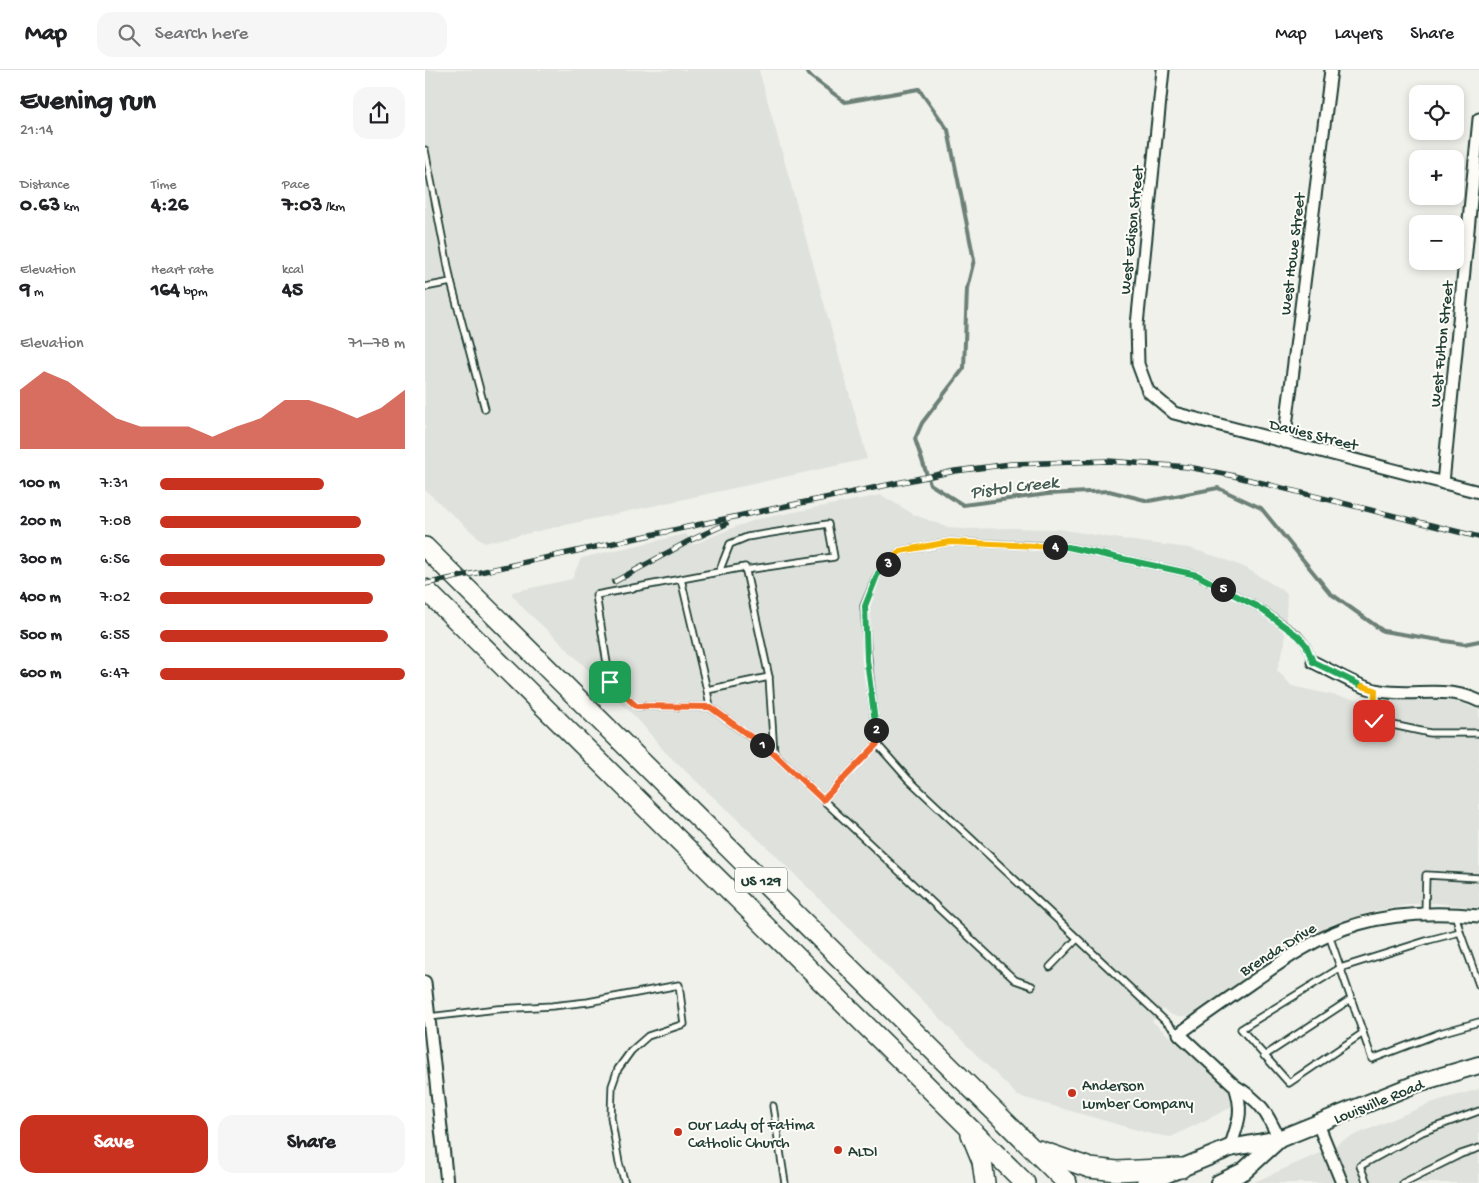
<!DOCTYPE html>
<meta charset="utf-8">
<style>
:root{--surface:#fff;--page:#f6f6f6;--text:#202124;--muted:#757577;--line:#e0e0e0;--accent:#c8321e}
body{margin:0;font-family:"Gochi Hand",sans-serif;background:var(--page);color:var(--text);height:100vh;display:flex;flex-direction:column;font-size:19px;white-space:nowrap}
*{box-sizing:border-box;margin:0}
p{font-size:16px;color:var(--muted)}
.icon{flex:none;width:28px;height:28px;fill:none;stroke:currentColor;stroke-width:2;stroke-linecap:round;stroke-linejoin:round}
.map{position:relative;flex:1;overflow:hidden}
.side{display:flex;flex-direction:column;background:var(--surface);width:425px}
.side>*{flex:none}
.fabs{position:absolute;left:984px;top:15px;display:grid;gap:10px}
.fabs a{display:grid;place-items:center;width:55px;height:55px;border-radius:10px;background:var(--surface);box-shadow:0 2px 8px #0003;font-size:25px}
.pin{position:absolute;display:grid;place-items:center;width:42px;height:42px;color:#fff;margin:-21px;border-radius:10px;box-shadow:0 2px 8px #0006}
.km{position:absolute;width:25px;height:25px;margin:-12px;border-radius:50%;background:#222;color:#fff;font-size:14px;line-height:25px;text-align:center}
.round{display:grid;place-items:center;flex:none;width:52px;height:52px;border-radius:15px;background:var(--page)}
.head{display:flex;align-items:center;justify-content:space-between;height:85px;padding:0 20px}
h1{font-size:28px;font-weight:700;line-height:38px}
.metrics{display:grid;grid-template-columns:repeat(3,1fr);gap:8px;height:85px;padding:5px 20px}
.metrics div{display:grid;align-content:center}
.metrics b{font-size:21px;font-weight:700}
.metrics small{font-size:14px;font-weight:400}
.metrics p{font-size:14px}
.chart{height:140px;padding:10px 20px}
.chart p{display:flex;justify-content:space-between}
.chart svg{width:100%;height:90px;margin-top:5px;fill:var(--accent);opacity:.7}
.cta{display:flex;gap:10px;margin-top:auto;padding:10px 20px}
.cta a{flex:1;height:58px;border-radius:15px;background:var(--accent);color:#fff;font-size:20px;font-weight:700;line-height:58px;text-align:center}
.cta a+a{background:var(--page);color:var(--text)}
ul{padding:0 20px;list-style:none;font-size:16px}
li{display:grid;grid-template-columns:80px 60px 1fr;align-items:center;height:38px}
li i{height:12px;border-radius:6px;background:var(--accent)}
header{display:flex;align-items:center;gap:30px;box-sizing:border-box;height:70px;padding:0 25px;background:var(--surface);border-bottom:1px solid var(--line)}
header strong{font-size:24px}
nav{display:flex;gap:28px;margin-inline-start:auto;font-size:18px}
.search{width:350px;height:45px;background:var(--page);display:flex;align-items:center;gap:12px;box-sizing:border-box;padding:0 18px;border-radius:15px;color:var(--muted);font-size:19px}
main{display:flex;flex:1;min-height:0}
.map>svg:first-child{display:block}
.built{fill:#dfe2dc}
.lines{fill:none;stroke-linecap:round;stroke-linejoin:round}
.stream{stroke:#6c8077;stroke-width:4}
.service-casing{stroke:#1f3d34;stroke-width:9}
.minor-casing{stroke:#1f3d34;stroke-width:15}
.secondary-casing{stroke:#1f3d34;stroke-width:20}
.trunk-casing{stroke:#1f3d34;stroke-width:22}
.service{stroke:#fdfcf7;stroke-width:5.5}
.minor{stroke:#fdfcf7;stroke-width:11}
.secondary{stroke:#fdfcf7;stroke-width:16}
.trunk{stroke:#fdfcf7;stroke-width:19}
.rail-casing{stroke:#1f3d34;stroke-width:5.5}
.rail{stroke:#fdfcf7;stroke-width:4;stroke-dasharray:11;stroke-linecap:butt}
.split-1-casing{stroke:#fff;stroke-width:10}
.split-2-casing{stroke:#fff;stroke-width:10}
.split-3-casing{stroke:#fff;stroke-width:10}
.split-4-casing{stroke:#fff;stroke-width:10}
.split-5-casing{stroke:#fff;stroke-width:10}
.split-6-casing{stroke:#fff;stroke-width:10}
.split-7-casing{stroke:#fff;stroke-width:10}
.split-1{stroke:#f0652b;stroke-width:6}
.split-2{stroke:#f0652b;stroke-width:6}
.split-3{stroke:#22a559;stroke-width:6}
.split-4{stroke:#f5b400;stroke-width:6}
.split-5{stroke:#22a559;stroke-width:6}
.split-6{stroke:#22a559;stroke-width:6}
.split-7{stroke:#f5b400;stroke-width:6}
.poi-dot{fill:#c8321e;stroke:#fdfcf7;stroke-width:2}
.labels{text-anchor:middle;stroke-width:4;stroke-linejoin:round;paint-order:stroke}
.shield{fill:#fdfcf7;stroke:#62766e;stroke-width:1}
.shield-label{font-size:15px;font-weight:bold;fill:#1f3d34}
.street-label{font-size:16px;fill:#1f3d34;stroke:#fdfcf7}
.poi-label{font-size:16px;fill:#1f3d34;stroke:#fdfcf7;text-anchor:start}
.water-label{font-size:18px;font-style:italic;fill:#455e56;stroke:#fdfcf7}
</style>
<header>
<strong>Map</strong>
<div class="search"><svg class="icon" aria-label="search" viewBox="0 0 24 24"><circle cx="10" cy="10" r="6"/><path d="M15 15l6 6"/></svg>Search here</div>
<nav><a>Map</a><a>Layers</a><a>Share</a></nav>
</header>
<main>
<section class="side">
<div class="head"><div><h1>Evening run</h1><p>21:14</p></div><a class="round"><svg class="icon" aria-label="share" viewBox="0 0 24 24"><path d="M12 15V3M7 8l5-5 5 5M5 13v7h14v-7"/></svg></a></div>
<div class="metrics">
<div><p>Distance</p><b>0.63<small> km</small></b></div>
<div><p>Time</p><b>4:26</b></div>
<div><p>Pace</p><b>7:03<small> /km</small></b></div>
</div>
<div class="metrics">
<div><p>Elevation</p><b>9<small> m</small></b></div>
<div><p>Heart rate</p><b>164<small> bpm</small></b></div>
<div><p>kcal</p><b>45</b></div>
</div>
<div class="chart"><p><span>Elevation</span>71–78 m</p>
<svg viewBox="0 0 160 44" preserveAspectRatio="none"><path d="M0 44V15L10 6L20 11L30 20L40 29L50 33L60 33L70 33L80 38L90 33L100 29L110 20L120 20L130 24L140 29L150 24L160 15V44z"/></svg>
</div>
<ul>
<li><b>100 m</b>7:31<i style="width:67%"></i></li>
<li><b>200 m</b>7:08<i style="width:82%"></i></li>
<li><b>300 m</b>6:56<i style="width:92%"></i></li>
<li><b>400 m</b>7:02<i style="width:87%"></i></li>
<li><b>500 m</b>6:55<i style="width:93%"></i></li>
<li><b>600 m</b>6:47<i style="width:100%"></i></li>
</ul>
<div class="cta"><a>Save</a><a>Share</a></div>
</section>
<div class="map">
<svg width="1054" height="1113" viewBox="0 0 1054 1113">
<rect width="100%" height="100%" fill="#f0f1eb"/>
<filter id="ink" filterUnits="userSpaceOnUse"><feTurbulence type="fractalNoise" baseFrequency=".02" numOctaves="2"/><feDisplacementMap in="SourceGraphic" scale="10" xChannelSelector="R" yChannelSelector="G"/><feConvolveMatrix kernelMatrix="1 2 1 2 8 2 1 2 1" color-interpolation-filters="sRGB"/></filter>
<g filter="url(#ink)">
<!-- built -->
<g class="built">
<path d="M0,0H334L439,376L442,389L59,473L0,420Z"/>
<path d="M456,425L490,445L519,456L535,459L583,458L634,459L702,470L764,478L796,488L821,498L862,523L860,573L852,600L867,616L917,627L958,633L963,630H1019L1036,633L1054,640V838L1012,833L987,834L947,842L908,854L867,875L768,944L760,947H753L745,944L738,939L727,951L802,1017L807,1022L809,1034L803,1039L746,1067L726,1064L593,1026L348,783L240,682L216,653L134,571L100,540L87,525V522L147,509L156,488L261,464L268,475L307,458L333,449Z"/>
<path d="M1054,1019V1113H827L910,1076L916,1071L1011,1031Z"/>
</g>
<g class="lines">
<!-- stream -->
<path class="stream" d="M381,0L385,6L420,32L494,19L523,60L549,190L542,218L539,298L497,353L490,369L505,414L538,435L623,424L684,421L724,431L793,418L836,438L905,523L958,561L1039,574L1054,571"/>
<defs>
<g id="service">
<path d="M0,80L26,212L0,217"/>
<path d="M26,212L60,339"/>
<path d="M294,502L305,474L322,467L403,454L409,487L320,500"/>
<path d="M256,509L282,620"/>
<path d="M344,607L320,497L171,525L185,612L211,636L285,637L349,684L590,910L607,916"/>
<path d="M951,620L949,651L1005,663H1054"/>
<path d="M285,637L282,620L344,607L349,684"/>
<path d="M398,730L452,674"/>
<path d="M1030,843L1035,862L1054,915"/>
<path d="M1000,844L1001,805L1054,808"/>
<path d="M904,865L947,989L1015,963L1054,952"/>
<path d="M625,897L652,869"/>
<path d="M4,947L72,939L127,936L163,932L254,915L259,954L223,966L206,981L193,999L187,1016L186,1047L194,1093L200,1113"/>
<path d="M938,963L864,1013L816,959L915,898L1004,870L1035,862"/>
<path d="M754,964L483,709L452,674L443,590L439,536L453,503L475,481L525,472L643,477L772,505L833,537L873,565L881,575L888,592"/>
<path d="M839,986L926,929"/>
<path d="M348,1036L360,1113"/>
<path d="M942,1113L935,1096L997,1062L1054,1041"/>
<path d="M978,1113L1036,1084L1054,1078"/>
</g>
<g id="minor">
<path d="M738,0L712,255L713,294L723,321L749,343L1054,422"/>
<path d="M859,372L906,0"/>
<path d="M1018,413L1054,49"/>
<path d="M888,592C909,602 932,617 955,621C989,627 1021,615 1054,631"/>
<path d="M0,912L22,1113"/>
<path d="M893,1054L917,1113"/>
<path d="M854,1069C842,1043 836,1031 810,1016L754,964C776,947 800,931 823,915C857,891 892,866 933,854C972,843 1014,842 1054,846"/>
<path d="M805,1078C813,1052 819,1043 810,1016"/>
</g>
<g id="secondary">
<path d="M720,1113L805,1078L854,1069L993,1013L1054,995"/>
<path d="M794,1113L819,1101L854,1069"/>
</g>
<g id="trunk">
<path d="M0,477L642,1113"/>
<path d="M0,519L600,1113"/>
<path d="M546,1064L557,1091L560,1113"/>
<path d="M613,1080L665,1098L692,1101L756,1098"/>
</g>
</defs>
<!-- service casing -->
<use href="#service" class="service-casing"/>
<!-- minor casing -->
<use href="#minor" class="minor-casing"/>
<!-- secondary casing -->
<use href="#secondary" class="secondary-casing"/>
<!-- trunk casing -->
<use href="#trunk" class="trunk-casing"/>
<!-- service -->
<use href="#service" class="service"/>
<!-- minor -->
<use href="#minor" class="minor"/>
<!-- secondary -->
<use href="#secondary" class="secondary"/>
<!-- trunk -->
<use href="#trunk" class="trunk"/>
<defs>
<g id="rail">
<path d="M189,512L264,471L301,454"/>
<path d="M0,514L318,445L530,401L586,394L683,391L763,397L805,405L1054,467"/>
</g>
</defs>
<!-- rail casing -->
<use href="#rail" class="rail-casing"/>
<!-- rail -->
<use href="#rail" class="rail"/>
</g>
</g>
<g class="lines" filter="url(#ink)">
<defs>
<path id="split-1" d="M185,612L211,636L285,637L337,675"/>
<path id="split-2" d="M337,675L349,684L398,730L452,674L451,660"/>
<path id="split-3" d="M451,660L442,590L440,536L453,503L463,494"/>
<path id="split-4" d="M463,494L475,481L525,472L630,477"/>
<path id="split-5" d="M630,477H643L772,505L798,519"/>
<path id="split-6" d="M798,519L833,537L873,566L881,575L888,592L937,616"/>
<path id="split-7" d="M937,616L950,620L949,651"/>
</defs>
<!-- split-1 casing -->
<use href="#split-1" class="split-1-casing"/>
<!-- split-2 casing -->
<use href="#split-2" class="split-2-casing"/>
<!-- split-3 casing -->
<use href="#split-3" class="split-3-casing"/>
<!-- split-4 casing -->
<use href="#split-4" class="split-4-casing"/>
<!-- split-5 casing -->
<use href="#split-5" class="split-5-casing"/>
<!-- split-6 casing -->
<use href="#split-6" class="split-6-casing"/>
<!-- split-7 casing -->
<use href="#split-7" class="split-7-casing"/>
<!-- split-1 -->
<use href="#split-1" class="split-1"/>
<!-- split-2 -->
<use href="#split-2" class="split-2"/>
<!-- split-3 -->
<use href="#split-3" class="split-3"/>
<!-- split-4 -->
<use href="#split-4" class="split-4"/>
<!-- split-5 -->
<use href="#split-5" class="split-5"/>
<!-- split-6 -->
<use href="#split-6" class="split-6"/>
<!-- split-7 -->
<use href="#split-7" class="split-7"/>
</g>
<!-- markers -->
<g class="poi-dot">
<circle cx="647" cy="1023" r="5"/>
<circle cx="253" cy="1062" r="5"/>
<circle cx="413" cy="1080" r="5"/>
</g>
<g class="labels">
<!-- shield labels -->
<rect class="shield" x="310" y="797.5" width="52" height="25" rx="4"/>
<g class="shield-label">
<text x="336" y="815">US 129</text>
</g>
<!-- street labels -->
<g class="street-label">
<text transform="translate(705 160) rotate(-84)" y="6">West Edison Street</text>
<text transform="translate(866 184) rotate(-83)" y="6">West Howe Street</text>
<text transform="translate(1015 274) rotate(-84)" y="6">West Fulton Street</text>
<text transform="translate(889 363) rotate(14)" y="6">Davies Street</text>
<text transform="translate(852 878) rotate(-32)" y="6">Brenda Drive</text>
<text transform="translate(953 1030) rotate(-22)" y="6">Louisville Road</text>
</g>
<!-- poi labels -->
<g class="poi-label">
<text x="657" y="1020">Anderson<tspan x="657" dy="18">Lumber Company</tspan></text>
<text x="263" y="1059">Our Lady of Fatima<tspan x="263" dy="18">Catholic Church</tspan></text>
<text x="423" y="1086">ALDI</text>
</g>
<!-- water labels -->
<g class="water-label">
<text transform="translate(589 416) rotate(-7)" y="6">Pistol Creek</text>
</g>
</g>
</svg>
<div class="fabs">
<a><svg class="icon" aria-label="locate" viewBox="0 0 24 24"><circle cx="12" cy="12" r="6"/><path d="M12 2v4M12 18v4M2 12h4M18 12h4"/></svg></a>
<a>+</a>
<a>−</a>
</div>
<div class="pin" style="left:185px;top:612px;background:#1e9e55"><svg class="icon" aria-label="arrive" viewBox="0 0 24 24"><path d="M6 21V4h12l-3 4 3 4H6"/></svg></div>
<div class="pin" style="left:949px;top:651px;background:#d93025"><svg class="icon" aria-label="check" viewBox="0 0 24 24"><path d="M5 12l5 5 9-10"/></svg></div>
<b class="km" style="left:337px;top:675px">1</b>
<b class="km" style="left:451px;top:660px">2</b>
<b class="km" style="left:463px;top:494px">3</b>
<b class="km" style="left:630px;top:477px">4</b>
<b class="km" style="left:798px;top:519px">5</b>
</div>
</main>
